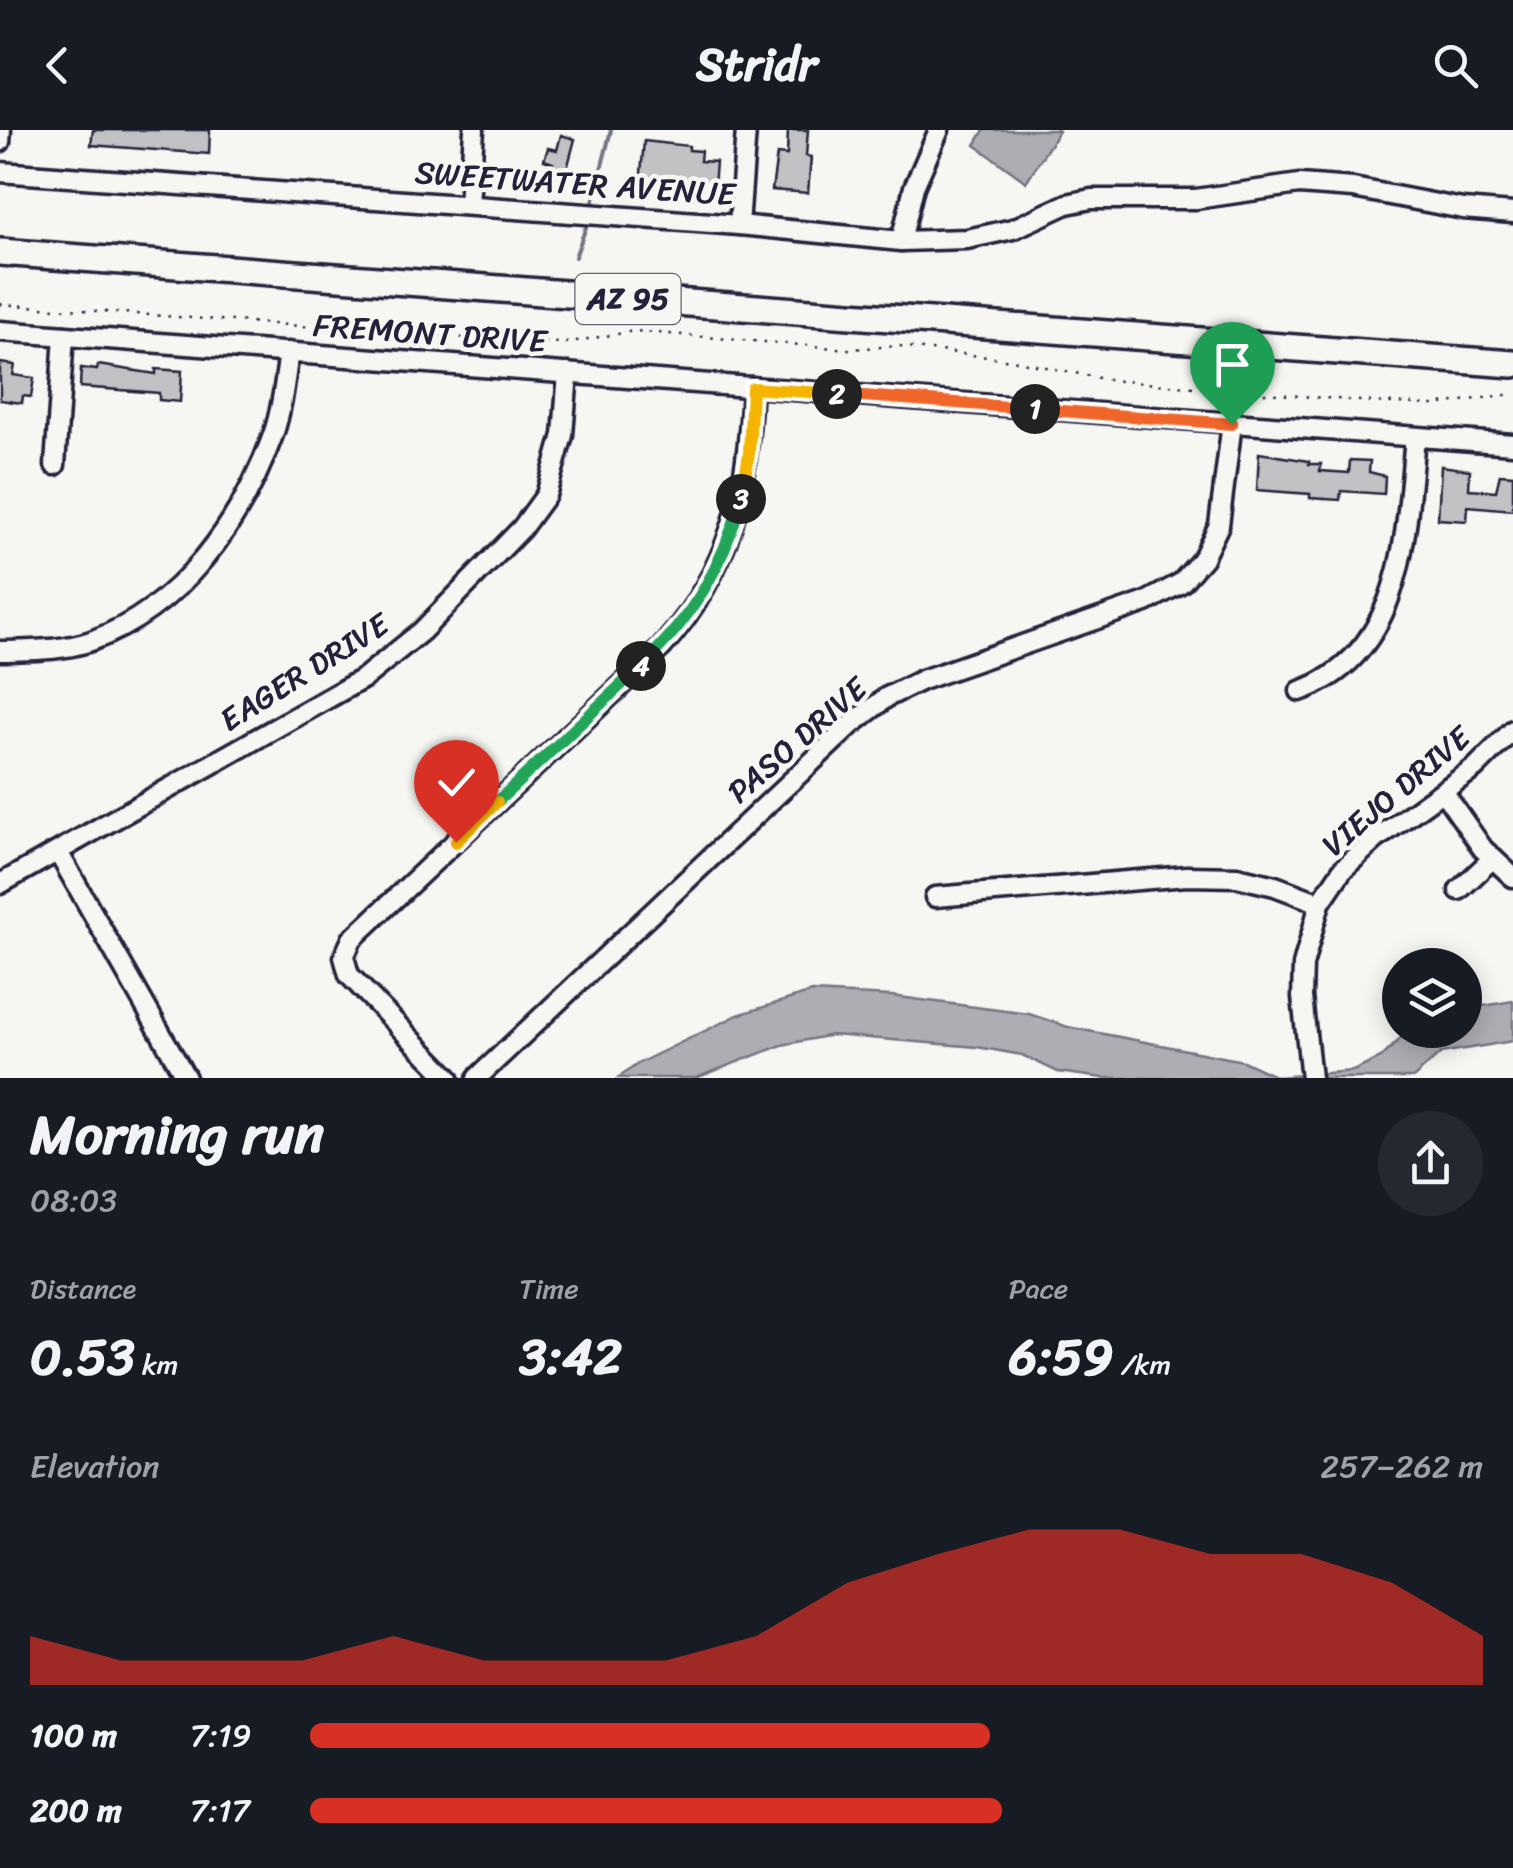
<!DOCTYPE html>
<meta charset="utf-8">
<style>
:root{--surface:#171b24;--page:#242831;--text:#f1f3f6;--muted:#9ea1a6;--accent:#d93025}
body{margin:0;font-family:Sriracha,sans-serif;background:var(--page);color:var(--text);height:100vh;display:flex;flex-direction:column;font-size:38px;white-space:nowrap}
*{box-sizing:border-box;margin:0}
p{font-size:32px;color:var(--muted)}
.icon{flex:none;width:55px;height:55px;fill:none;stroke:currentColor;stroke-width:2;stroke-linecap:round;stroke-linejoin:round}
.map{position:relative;height:948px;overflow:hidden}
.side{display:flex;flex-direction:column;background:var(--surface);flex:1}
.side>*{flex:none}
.fabs{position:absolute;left:1382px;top:818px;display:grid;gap:20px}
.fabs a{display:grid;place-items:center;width:100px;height:100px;border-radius:50%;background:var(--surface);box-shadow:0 5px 25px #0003;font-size:50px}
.pin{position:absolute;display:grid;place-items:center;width:85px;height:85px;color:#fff;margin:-102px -42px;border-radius:50% 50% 50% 0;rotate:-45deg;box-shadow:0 0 10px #0007}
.pin .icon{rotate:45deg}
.km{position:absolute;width:50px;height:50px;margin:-25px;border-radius:50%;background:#222;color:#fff;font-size:28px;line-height:50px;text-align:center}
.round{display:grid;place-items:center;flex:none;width:105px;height:105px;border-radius:52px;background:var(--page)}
.head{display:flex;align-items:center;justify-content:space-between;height:170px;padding:0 30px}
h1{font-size:55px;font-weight:800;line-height:75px}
.metrics{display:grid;grid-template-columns:repeat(3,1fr);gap:15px;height:170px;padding:10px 30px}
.metrics div{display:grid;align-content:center}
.metrics b{font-size:50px;font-weight:800}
.metrics small{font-size:28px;font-weight:400}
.metrics p{font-size:28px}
.chart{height:280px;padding:20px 30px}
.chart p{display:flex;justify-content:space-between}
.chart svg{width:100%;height:180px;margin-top:10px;fill:var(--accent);opacity:.7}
ul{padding:0 30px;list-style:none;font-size:32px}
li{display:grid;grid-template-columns:160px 120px 1fr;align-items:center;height:75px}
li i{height:25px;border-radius:12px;background:var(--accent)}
header{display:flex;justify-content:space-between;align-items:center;height:130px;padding:0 30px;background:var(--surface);font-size:45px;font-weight:800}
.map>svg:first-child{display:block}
.water{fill:#adadb3;stroke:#757583;stroke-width:2.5}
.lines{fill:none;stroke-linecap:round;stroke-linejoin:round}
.stream{stroke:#757583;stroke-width:4}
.building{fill:#c2c2c4;stroke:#22223b;stroke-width:2.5}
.minor-casing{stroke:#22223b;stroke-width:25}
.highway-casing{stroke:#22223b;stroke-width:32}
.path{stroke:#22223b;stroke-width:2.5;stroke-dasharray:2.5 8;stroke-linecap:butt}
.minor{stroke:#f6f6f2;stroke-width:18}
.highway{stroke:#f6f6f2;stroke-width:25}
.split-1-casing{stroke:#fff;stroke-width:20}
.split-2-casing{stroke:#fff;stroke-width:20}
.split-3-casing{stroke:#fff;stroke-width:20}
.split-4-casing{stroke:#fff;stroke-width:20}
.split-5-casing{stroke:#fff;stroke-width:20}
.split-6-casing{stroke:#fff;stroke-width:20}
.split-1{stroke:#f0652b;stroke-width:12}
.split-2{stroke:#f0652b;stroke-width:12}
.split-3{stroke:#f5b400;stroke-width:12}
.split-4{stroke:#22a559;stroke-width:12}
.split-5{stroke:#22a559;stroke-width:12}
.split-6{stroke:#f5b400;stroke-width:12}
.labels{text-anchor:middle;stroke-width:9;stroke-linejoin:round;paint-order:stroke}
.shield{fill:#f6f6f2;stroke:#626272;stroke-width:2.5}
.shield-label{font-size:30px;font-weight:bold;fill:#22223b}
.street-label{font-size:32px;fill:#22223b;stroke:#f6f6f2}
</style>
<header><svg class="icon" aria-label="back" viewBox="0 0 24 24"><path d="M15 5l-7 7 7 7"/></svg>Stridr<svg class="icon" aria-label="search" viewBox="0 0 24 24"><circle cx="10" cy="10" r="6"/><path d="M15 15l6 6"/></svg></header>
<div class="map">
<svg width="1513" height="948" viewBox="0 0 1513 948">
<rect width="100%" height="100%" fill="#f6f6f2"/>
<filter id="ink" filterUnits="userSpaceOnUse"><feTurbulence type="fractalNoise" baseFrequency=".01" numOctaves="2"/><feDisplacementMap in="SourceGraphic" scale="20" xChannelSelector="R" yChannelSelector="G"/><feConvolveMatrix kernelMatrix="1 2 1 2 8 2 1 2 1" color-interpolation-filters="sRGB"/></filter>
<g filter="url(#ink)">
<!-- water -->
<g class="water">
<path d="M984,0H1058L1059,1L1026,52L975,15Z"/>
<path d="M812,862L891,866L1029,884L1068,897L1243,931L1277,947L1353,941L1381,928L1409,900H1465V879L1513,871V911L1441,923L1413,948H1103L1058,942L1022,925L977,917L832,905L782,915L696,948H618L639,933L738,885Z"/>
</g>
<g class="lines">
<!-- stream -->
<g class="stream">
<path d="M591,80L611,0"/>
<path d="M575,127L589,89"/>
</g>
</g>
<!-- building -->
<g class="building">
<path d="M93,0H210L209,24L91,15Z"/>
<path d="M788,0H808L806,26L811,27L808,63L772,60L777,24L787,25Z"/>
<path d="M561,5L575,9L563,54L548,50L553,33L544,30L548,18L557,20Z"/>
<path d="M644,11L689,16V20L701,21L700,31L716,32L714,57L640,54Z"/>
<path d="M0,233L15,235L13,245L34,248L31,267L23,266L22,273L0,270Z"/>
<path d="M98,235L156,244V239L182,241L180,272L159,270V263L80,257L81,238L97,240Z"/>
<path d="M1259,323L1309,331V334H1321L1320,341L1349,343L1350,330L1370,331L1369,342L1385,346L1384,364L1341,361L1340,370L1310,368V364L1257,360Z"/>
<path d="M1441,336L1470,340L1469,359L1496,361L1500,344L1513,345V380L1468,376L1467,391L1438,389Z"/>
</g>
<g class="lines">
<defs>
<g id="minor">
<path d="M0,12L1,0"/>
<path d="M0,42L739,95L901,111L967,109L1013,99L1067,74L1091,69H1196L1299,54L1353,58L1463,79L1513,83"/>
<path d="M469,75L474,0"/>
<path d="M739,95L746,0"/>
<path d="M901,111L914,57L939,0"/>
<path d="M0,201L1513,314"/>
<path d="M55,335L64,206"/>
<path d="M0,521C30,520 62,521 91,511C181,478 241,393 273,305C282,279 285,250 289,222"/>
<path d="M1300,561C1405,524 1406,400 1415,307"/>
<path d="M1444,663L1483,719L1513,747"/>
<path d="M58,722L186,948"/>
<path d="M0,754L364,548L422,501L522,398L546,365L563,305L568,243"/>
<path d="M1459,760L1492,729"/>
<path d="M935,767L1187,746L1237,747L1275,756L1320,773"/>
<path d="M449,948L349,845L344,827L352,809L662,517C733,436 747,362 752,257"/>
<path d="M477,948L852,594L887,567L922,550L1146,472L1181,453L1203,428L1219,395L1232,293"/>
<path d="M1311,948L1302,867L1303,835L1320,773L1343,739L1376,709L1475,638L1513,600"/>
</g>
<path id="highway" d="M0,122L1513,234"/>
</defs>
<!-- minor casing -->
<use href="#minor" class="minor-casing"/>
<!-- highway casing -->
<use href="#highway" class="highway-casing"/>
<!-- path -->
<path class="path" d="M0,174L520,212L565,213L634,201L848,219L899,216L1012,230L1109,250L1373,272L1433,275L1513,264"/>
<!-- minor -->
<use href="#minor" class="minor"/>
<!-- highway -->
<use href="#highway" class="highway"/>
</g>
</g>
<g class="lines" filter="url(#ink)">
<defs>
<path id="split-1" d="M1035,279L1232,294"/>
<path id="split-2" d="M837,264L1035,279"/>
<path id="split-3" d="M741,369L749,324L752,258L837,264"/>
<path id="split-4" d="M641,536C692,488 723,437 741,369"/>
<path id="split-5" d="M497,672L641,536"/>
<path id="split-6" d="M456,712L497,672"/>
</defs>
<!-- split-1 casing -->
<use href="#split-1" class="split-1-casing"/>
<!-- split-2 casing -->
<use href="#split-2" class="split-2-casing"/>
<!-- split-3 casing -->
<use href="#split-3" class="split-3-casing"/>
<!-- split-4 casing -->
<use href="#split-4" class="split-4-casing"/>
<!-- split-5 casing -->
<use href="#split-5" class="split-5-casing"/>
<!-- split-6 casing -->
<use href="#split-6" class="split-6-casing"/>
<!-- split-1 -->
<use href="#split-1" class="split-1"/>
<!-- split-2 -->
<use href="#split-2" class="split-2"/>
<!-- split-3 -->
<use href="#split-3" class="split-3"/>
<!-- split-4 -->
<use href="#split-4" class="split-4"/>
<!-- split-5 -->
<use href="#split-5" class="split-5"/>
<!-- split-6 -->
<use href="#split-6" class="split-6"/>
</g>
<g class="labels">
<!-- shield labels -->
<rect class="shield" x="575.5" y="144" width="105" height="50" rx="8"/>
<g class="shield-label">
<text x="628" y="179">AZ 95</text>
</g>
<!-- street labels -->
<g class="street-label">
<text transform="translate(575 53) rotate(4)" y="11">SWEETWATER AVENUE</text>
<text transform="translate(430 203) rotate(4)" y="11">FREMONT DRIVE</text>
<text transform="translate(304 542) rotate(-32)" y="11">EAGER DRIVE</text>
<text transform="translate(797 610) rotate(-41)" y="11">PASO DRIVE</text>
<text transform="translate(1396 661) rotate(-40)" y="11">VIEJO DRIVE</text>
</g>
</g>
</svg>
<div class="fabs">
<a><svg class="icon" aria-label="layers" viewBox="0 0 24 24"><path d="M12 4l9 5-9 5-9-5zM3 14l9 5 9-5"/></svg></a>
</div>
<div class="pin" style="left:1232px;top:294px;background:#1e9e55"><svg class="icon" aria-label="arrive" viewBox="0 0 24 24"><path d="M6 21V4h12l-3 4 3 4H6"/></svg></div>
<div class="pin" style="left:456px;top:712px;background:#d93025"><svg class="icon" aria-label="check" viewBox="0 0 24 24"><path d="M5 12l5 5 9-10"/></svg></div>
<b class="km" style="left:1035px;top:279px">1</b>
<b class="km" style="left:837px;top:264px">2</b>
<b class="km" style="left:741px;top:369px">3</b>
<b class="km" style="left:641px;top:536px">4</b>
</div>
<section class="side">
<div class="head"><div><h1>Morning run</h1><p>08:03</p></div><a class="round"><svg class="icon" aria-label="share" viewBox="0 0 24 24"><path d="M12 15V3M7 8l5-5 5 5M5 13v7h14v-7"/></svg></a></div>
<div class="metrics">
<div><p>Distance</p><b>0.53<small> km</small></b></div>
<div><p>Time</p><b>3:42</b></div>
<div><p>Pace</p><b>6:59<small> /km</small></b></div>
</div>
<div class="chart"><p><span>Elevation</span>257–262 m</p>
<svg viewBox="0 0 160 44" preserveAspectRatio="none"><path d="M0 44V32L10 38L20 38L30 38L40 32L50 38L60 38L70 38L80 32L90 19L100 12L110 6L120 6L130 12L140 12L150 19L160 32V44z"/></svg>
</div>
<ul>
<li><b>100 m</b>7:19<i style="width:58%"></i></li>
<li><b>200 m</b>7:17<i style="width:59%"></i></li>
</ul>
</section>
